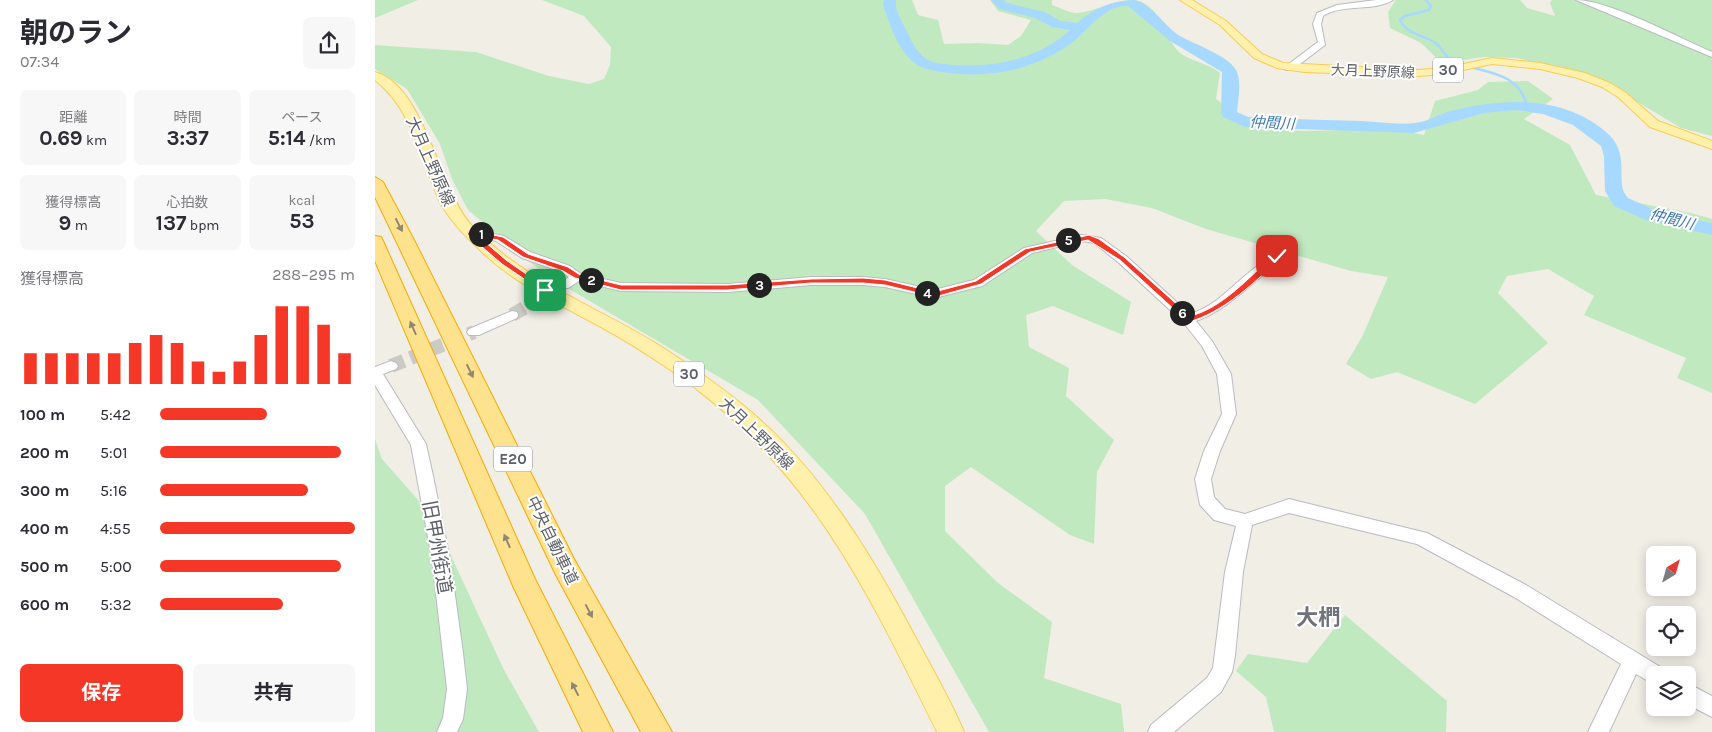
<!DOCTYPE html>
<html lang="ja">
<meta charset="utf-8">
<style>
:root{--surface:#fff;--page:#f7f7f7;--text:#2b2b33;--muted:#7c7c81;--accent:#f43727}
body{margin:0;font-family:Karla,"Noto Sans JP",sans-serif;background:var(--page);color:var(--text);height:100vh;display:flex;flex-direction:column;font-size:19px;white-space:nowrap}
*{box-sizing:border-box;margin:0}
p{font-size:16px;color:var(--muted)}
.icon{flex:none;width:28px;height:28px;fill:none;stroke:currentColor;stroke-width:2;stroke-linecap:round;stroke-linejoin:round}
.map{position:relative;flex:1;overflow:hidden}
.sheet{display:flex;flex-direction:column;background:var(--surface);width:375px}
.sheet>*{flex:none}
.needle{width:32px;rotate:37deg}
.tools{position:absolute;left:1271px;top:546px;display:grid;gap:10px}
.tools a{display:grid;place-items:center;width:50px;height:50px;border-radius:8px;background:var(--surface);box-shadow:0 2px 12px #0003;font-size:25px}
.pin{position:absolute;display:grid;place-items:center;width:42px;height:42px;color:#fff;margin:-21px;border-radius:10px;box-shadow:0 2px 8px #0006}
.km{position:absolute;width:25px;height:25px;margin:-12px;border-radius:50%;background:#222;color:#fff;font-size:14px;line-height:25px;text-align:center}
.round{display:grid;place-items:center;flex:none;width:52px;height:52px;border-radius:8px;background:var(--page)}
.head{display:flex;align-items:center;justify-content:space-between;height:85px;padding:0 20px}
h1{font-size:28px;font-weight:700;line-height:38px}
.metrics{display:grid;grid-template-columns:repeat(3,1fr);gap:8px;height:85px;padding:5px 20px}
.metrics div{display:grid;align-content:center;border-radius:8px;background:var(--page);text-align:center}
.metrics b{font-size:21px;font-weight:700}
.metrics small{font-size:14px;font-weight:400}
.metrics p{font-size:14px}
.chart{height:140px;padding:10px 20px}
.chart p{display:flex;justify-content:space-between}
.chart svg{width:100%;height:90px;margin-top:5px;stroke:var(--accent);stroke-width:6}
.button{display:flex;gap:10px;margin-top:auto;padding:10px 20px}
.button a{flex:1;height:58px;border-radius:8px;background:var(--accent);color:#fff;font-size:20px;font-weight:700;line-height:58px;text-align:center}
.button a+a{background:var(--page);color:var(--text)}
ul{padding:0 20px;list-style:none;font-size:16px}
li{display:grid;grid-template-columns:80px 60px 1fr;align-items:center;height:38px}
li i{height:12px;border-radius:6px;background:var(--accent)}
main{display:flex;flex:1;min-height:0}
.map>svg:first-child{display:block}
.green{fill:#c1e9c0}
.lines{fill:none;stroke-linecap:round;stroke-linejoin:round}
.stream{stroke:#a7d9ff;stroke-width:2.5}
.river{fill:#a7d9ff;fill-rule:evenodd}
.minor-tunnel{stroke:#cbcbc6;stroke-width:14;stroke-dasharray:14 7;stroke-linecap:butt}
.minor-casing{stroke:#b8bbc0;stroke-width:2}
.major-casing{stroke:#facb54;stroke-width:2}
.highway-casing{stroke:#f6a800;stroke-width:2}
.minor{fill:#fff;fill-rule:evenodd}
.major{fill:#fff1ac;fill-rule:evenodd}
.highway{fill:#ffe28e;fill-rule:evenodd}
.oneway{fill:#8e8873}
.route{fill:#f43727;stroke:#fff}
.labels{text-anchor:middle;stroke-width:4;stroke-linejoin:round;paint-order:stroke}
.far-street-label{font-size:14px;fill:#5d6167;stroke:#fff}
.shield{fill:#fff;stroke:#8e9095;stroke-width:1}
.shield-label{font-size:15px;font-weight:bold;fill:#5d6167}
.far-water-label{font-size:15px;font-style:italic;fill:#3b78b8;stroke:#fff}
.street-label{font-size:16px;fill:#5d6167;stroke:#fff}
.near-street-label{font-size:19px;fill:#5d6167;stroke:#fff}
.near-quarter-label{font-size:22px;font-weight:bold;fill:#6e7379;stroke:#fff}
</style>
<main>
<section class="sheet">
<div class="head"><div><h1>朝のラン</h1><p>07:34</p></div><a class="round"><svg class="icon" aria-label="share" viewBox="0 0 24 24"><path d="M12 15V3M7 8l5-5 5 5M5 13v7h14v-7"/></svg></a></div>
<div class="metrics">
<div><p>距離</p><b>0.69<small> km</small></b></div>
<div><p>時間</p><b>3:37</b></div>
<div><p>ペース</p><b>5:14<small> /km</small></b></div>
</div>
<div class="metrics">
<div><p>獲得標高</p><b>9<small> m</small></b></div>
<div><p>心拍数</p><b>137<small> bpm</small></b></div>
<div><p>kcal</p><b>53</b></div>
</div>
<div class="chart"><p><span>獲得標高</span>288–295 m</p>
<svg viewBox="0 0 160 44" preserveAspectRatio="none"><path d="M5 44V29M15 44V29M25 44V29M35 44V29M45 44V29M55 44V24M65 44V20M75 44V24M85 44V33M95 44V38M105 44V33M115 44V20M125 44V6M135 44V6M145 44V15M155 44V29"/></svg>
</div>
<ul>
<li><b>100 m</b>5:42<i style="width:55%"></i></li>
<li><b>200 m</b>5:01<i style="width:93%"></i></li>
<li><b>300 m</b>5:16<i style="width:76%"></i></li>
<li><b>400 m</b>4:55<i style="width:100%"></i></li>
<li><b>500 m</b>5:00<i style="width:93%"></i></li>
<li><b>600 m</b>5:32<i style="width:63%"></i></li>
</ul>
<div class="button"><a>保存</a><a>共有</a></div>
</section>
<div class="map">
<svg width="1337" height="732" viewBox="0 0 1337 732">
<rect width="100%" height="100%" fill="#f0eee5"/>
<!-- green -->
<g class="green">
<path d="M0,0H43L0,18Z"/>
<path d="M167,0H537L543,15L563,20L569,44L603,43L633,45L646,36L656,20L623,11L615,0H677V5C684,7 695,14 703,13C722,11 737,0 758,0C784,2 789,34 802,50C810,60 834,63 845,73L841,99L881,129L929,131L1018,129L1049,135L1060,101L1103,90L1113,82L1153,81L1178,99L1149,119L1195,145L1221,195L1316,213L1337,219V393L1302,378L1311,358L1209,315L1219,296L1173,269L1132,276L1123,293L1173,343L1100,404L1022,372L996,379L971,364L987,337L1013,277L976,271L831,229L777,208L730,199L689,201L661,231L697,265L756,302L748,335L678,306L651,315L654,347L694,368L691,396L739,440L722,472L719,544L695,535L596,467L570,486V531L623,583L677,622L669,678L746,704L749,732H614L490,514L383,400L172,276L93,210L77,179L65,144L32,89L0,69V45L101,52L174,76L214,84L229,79L235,65L236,47L209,16Z"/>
<path d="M1021,0H1145L1152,8L1180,16L1175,3L1177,0H1337V136L1306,128L1221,77L1142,58L1109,57L1067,63L1046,43L1015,28L1013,12Z"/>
<path d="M0,439L7,459L58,517L129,670L164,732H0Z"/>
<path d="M970,615L1072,701L1071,732H899L891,697L861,671L873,654L932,663Z"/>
</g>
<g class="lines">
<!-- stream -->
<path class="stream" d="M1051,0L1056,6L1054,10L1030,16L1025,20C1032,34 1047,35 1059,42C1067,47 1070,57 1078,61C1107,74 1143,69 1152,106"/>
<!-- river -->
<path class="river" d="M509,0H521C519,10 528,23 532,32C537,43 543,54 553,60C560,64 571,64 579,65C621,68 663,59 695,30L677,27L660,18L624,9L616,0H629L632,3L670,12L686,21L702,23C718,9 738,0 760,0C778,5 790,27 805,36C819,44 854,56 861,70C867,81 863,100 862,112L873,117C911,119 949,120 987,121C1004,122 1023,125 1040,123C1052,122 1064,114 1076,111C1128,98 1188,95 1231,132C1258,155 1238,182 1253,198L1284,212L1337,223V235L1271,220L1239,206L1230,191L1229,156L1226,146L1198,125L1168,114L1141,110L1109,113L1039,133L870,127L848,117L846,114L847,72L795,41L753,6C729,4 711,33 694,45C656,71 611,79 566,72C556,70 546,69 538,62C522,48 515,24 508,5Z"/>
<!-- minor-tunnel -->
<g class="minor-tunnel">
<path d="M137,315L189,285"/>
<path d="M16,366L99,332"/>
</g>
<defs>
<g id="minor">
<path d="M1001,0H1018C999,12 969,3 948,16L946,24L950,45L917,70H911V66L943,42L938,24L942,13L962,5Z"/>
<path d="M1201,0C1234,0 1304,38 1337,52V57Z"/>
<path d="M95,229L129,236L155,252L195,266L206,274L246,283L353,284L436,277H488L510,279L559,290L599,280L649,248L707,235L726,238L751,256L815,314C824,311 832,307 839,302C858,289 899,243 922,249V253C884,270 861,307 821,321L837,341L856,374L861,414L845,451L836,479L839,497L850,509L870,514L914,499L1052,533L1151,585L1287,668L1290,675H1280V685L1261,674L1234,732H1213L1246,664L1139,597L1042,544L914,513L877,525L868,572L860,656L857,672L846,692L799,732H773L776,725L832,678L838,668L850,572L861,526L839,520L825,505L820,479L829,451L847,414L842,374L827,346L808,322L743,262L719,243L707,241L657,253L607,286L559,298L510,287L488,285H436L353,292L246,291L204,281L193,288H185L183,285L194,277L187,272L147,258L121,241L91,234L89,232Z"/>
<path d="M137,311L142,312L143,315L142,318L104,335H94L92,332L94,329Z"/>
<path d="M16,361L21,363L23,366L21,369L8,374L51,444L58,476L75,559L88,653L92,689L88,719L82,732H62L68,718L72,689L57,559L36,445L0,385V367Z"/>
<path d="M1312,683L1337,696V717L1312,704Z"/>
</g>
<g id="major">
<path d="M805,0H817L851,21L887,54L908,63L1043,70L1069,68L1117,58L1165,63L1210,73L1235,83L1251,93L1283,121L1337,141V149L1275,127L1243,97L1227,87L1203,78L1165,69L1117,64L1069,74L1043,76L929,72L902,68L879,58L845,25Z"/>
<path d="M0,72C51,87 63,190 98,227C151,283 226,308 290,349C319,368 348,388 375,411C448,473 499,559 543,642C559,672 576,701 589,732H562C491,587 432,463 294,369C272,354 250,340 226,327C184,304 137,283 103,248C89,235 75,220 66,204C45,161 40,112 0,80Z"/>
</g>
<g id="highway">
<path d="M0,177L8,182L39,240L199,559L297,732H266L181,575L0,197Z"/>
<path d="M0,236L6,237L8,241L160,579L238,732H208L138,586L0,261Z"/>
</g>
</defs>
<!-- minor casing -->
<use href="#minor" class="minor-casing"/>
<!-- major casing -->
<use href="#major" class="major-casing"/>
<!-- highway casing -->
<use href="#highway" class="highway-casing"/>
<!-- minor -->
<use href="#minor" class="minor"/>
<!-- major -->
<use href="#major" class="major"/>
<!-- highway -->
<use href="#highway" class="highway"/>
</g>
<!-- one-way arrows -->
<defs><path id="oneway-solid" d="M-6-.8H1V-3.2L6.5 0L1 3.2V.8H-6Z" transform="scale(1.25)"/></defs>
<g class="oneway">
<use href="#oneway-solid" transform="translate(24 225) rotate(63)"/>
<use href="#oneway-solid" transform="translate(38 328) rotate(-114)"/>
<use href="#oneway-solid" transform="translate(95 371) rotate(64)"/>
<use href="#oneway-solid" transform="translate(132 541) rotate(-114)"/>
<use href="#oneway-solid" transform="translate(214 611) rotate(62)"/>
<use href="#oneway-solid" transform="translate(200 689) rotate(-117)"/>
</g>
<!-- route -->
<path class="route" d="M95,230L128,237L153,254L193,267L205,275L246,285H352L436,279L488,278L510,280L559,292L601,281L650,249L714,235L724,239L749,257L815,316C848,308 875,276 900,254L906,256C883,281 846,314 813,322L745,260L713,240L655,252L606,284L560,297L510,285L488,283H436L352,290H246L200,278L188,271L148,257L123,240L103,236L131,260L173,289L174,290L170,293L127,264L92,234Z"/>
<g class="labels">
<!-- far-street labels -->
<g class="far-street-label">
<text transform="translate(998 71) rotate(2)" y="5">大月上野原線</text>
</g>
<!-- shield labels -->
<g class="shield">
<rect x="1058" y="57.5" width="30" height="25" rx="4"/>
<rect x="299" y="361.5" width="30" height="25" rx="4"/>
<rect x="119" y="446.5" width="38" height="25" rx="4"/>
</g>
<g class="shield-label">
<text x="1073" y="75">30</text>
<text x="314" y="379">30</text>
<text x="138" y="464">E20</text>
</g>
<!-- far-water labels -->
<g class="far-water-label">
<text transform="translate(897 123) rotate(3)" y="5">仲間川</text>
<text transform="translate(1297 219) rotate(15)" y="5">仲間川</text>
</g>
<!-- street labels -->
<g class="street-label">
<text transform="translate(56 161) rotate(66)" y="6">大月上野原線</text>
<text transform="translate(382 433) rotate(44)" y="6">大月上野原線</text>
<text transform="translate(178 540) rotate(64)" y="6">中央自動車道</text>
</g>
<!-- near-street labels -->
<g class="near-street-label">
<text transform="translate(63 547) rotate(80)" y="7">旧甲州街道</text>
</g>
<!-- near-quarter labels -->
<g class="near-quarter-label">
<text x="943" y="625">大椚</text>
</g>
</g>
</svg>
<div class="tools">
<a><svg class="needle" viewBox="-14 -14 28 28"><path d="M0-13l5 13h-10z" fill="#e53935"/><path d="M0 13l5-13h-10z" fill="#7c7c81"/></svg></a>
<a><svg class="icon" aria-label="locate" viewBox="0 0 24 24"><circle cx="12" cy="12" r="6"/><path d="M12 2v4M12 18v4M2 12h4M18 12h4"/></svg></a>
<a><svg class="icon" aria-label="layers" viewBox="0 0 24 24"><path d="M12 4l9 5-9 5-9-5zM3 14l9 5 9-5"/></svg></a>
</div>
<div class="pin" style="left:170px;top:290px;background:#1e9e55"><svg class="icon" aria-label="arrive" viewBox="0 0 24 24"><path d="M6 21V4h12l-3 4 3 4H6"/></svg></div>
<div class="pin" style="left:902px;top:256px;background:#d93025"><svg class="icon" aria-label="check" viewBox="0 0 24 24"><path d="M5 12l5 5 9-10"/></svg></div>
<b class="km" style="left:106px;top:234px">1</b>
<b class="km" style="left:216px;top:280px">2</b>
<b class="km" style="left:384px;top:285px">3</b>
<b class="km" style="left:552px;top:293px">4</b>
<b class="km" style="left:693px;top:240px">5</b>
<b class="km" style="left:807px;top:313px">6</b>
</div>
</main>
